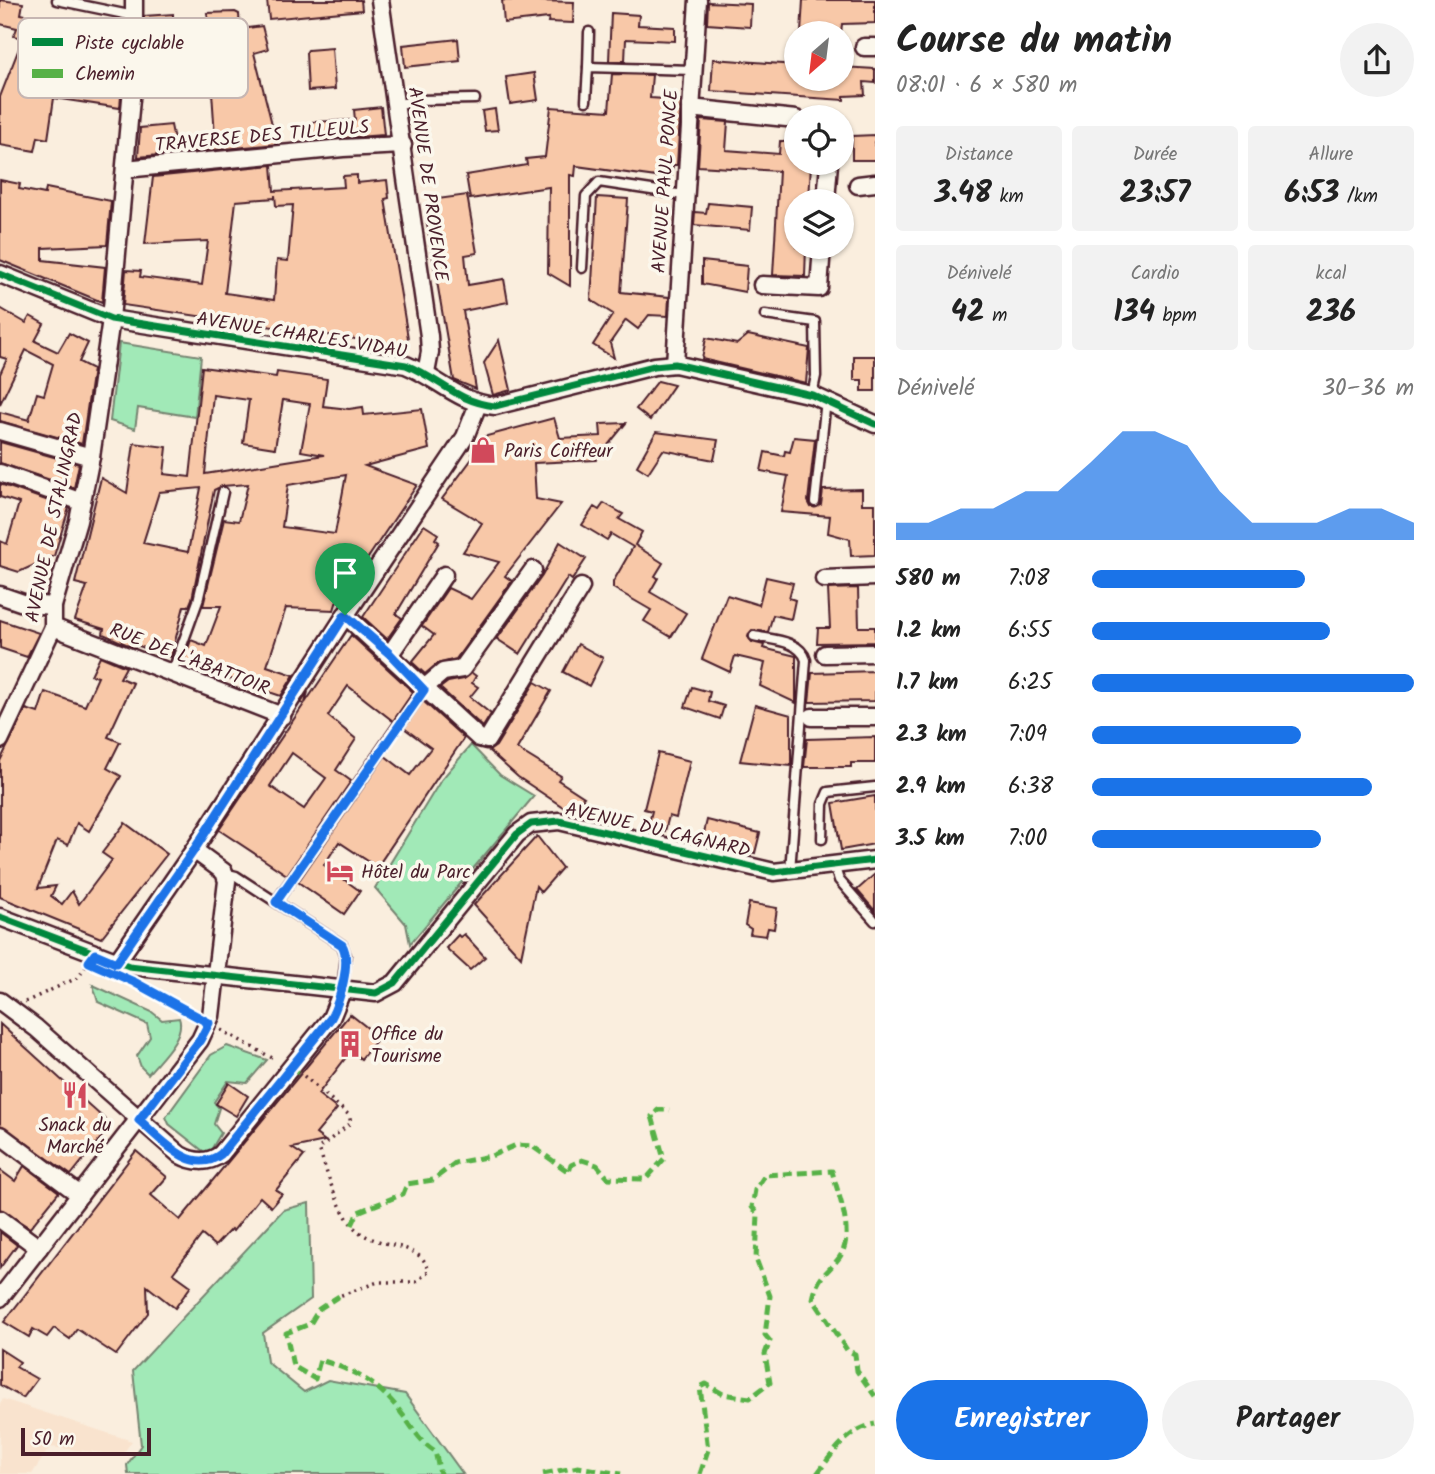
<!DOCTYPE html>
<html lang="fr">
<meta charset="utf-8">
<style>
:root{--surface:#fff;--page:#f2f2f2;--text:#222;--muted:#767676;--accent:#1a73e8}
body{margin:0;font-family:Kalam,sans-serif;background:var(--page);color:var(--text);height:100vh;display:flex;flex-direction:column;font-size:26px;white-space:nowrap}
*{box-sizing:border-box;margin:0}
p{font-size:23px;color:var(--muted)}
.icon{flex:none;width:38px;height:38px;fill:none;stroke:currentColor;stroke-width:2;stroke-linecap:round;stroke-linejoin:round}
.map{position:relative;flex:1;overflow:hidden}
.drawer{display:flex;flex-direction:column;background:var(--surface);width:560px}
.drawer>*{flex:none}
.needle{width:46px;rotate:208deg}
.tools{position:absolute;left:784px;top:21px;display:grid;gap:14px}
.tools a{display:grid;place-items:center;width:70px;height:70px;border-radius:50%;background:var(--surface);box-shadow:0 2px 5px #0004;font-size:35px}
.scale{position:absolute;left:21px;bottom:18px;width:130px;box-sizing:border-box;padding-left:7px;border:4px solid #4a1f2b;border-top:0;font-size:19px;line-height:24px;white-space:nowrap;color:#4a1f2b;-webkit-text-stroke:5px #fbf7ec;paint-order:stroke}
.pin{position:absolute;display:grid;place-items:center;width:60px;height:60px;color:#fff;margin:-72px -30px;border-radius:50% 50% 50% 0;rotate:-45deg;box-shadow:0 0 7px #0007}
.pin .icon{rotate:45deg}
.round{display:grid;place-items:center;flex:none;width:74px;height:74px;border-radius:37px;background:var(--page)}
.headline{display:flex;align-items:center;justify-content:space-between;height:119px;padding:0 21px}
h1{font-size:38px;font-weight:600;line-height:52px}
.figures{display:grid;grid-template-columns:repeat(3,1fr);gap:10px;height:119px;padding:7px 21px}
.figures div{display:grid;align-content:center;border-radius:7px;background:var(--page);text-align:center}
.figures b{font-size:30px;font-weight:600}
.figures small{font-size:19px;font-weight:400}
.figures p{font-size:19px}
.chart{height:196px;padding:14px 21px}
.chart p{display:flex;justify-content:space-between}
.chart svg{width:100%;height:126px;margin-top:7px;fill:var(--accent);opacity:.7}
.action{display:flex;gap:14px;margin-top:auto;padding:14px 21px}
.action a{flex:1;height:80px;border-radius:42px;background:var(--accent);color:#fff;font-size:28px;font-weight:600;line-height:80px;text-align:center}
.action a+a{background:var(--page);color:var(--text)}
ul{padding:0 21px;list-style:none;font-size:23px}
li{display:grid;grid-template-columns:112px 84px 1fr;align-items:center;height:52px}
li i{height:18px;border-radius:9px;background:var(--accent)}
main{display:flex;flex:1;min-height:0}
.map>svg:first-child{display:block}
.built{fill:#f9e3ce}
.green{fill:#a1e9b7;stroke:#768471;stroke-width:2}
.building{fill:#f8c8a8;stroke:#4a1f2b;stroke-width:2;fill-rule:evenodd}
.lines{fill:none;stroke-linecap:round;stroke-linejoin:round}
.service-casing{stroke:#4a1f2b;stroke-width:13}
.minor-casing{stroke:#4a1f2b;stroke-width:21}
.path{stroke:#4a1f2b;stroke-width:3.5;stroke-dasharray:2 5;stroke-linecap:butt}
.service{stroke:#fbf7ec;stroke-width:8}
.minor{stroke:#fbf7ec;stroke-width:16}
.quiet{stroke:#57b146;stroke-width:5;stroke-dasharray:10 5;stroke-linecap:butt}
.cycleway-casing{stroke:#fbf7ec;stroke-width:11}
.cycleway{stroke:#00873e;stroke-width:7}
.route-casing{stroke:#fff;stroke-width:14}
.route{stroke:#1a73e8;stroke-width:9}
.labels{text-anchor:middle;stroke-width:7;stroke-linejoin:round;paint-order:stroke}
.street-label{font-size:19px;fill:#4a1f2b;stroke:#fbf7ec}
.poi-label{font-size:19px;fill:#4a1f2b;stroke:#fbf7ec;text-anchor:start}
.key{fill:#fbf7ec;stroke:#c6b6b2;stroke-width:2}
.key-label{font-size:19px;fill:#4a1f2b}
</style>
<main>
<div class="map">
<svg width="875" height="1474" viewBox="0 0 875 1474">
<rect width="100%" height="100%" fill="#faeede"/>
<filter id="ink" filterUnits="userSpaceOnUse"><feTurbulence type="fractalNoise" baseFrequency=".0143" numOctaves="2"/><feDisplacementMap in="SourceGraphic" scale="14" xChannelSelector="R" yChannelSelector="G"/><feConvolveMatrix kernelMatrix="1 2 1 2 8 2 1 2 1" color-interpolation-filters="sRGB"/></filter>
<g filter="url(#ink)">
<!-- built -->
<path class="built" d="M3,1399L132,1441L122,1455L50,1447L32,1474H0V1403Z"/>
<!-- green -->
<g class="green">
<path d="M119,343L201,356L195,417L138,408L135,429L110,421Z"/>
<path d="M471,745L500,775L534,796L410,944L406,924L375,888L441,780Z"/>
<path d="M93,985L152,1012L162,1020L179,1018C186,1036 159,1060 148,1074L141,1067L137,1056L150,1037L147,1024L98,1002Z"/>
<path d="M227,1046L267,1060L247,1083L228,1081L214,1102L219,1108L214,1124L221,1133L208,1155L169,1124L166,1117L211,1055Z"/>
<path d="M309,1203L311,1299L263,1333L267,1362L304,1392L328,1380L405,1394L463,1474H128L127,1465L141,1445L133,1371L283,1210Z"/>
</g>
<!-- building -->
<g class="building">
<path d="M0,0L23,3L21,14L54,21L52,31L61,32L51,72L122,84L120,108L54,98L48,139L38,137L35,151L0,145V97L23,38L14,36L17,28L0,24Z"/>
<path d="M267,0H361L362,10L269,19Z"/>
<path d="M502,0L574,2L573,23L548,22L549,18L504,23Z"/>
<path d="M803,0H875V23L842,24L841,33H801Z"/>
<path d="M708,2L751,4L750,27L707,24Z"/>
<path d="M235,12L239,14L240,29L262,26L268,49L254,53L277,144L138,157L140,128L171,125L174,140L215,136L212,92L142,96L144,16L173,14V21L208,19L207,13Z"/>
<path d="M611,13L639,15L638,25L675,27V41L626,39L625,61H609Z"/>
<path d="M458,39L460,61L405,67L403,45Z"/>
<path d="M332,48L335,89L308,91L306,53L308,50Z"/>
<path d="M713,59L796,65V79H842V67L875,69V83L864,82L865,95L844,96V100L711,91Z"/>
<path d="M534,73L538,100L510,104L506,77Z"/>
<path d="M612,74L652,75L650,98L681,100L677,165H673L671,179L576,166L575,176L570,175V286L548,273L549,187L470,199L466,175L527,165L526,159L545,157L551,107L609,111Z"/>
<path d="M381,107L384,135L313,140L312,122L355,120L354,110Z"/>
<path d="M495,109L498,130L485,131L482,111Z"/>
<path d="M701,120L728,122L726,150L779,154L780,141L796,142V163H811L809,201H796V247H806L805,276L773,275L779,171L698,166Z"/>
<path d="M875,135V160H852V136Z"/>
<path d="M272,165L274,191L344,187L343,176L357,175V183L387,180L389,198L385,199L408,338L403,346L123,305L126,270L141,271L140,277L202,285L208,241L145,244L153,177ZM275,195L276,206L293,205L288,261L277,260L274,300L225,293L236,201L275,198Z"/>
<path d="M0,180L20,184L19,189L45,194L46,188L111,201L107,245L43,248V260L105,267L102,302L0,260Z"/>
<path d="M467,195L477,253L465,255L468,285L504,279L508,302L463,311L476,389L454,380L426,218L433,217L430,200Z"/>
<path d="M597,197L628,199L621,292L669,297L668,316L649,315L638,329L626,320L610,343L614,358L593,345L613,314L591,300Z"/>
<path d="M708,203L752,207L750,230L694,225L695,212L706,213Z"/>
<path d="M702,261L747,266L745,292L702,284Z"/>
<path d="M0,308L26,323L30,316L44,324L35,341L58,352L69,333L88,343L79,362L93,369L82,444L0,421V412L29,420L37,393L44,395L53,364L26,350L0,404V374L7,359L0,357Z"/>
<path d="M748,335L809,348L806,383L702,359L706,338L737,344Z"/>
<path d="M499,340L511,390L493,395L484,363Z"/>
<path d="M854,356H875V391H862V380H854Z"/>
<path d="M202,367L276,377L277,372L327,379L323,406L349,409L363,407L364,415L422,409L429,449L365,466L417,485L343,595L339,594L334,610L286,608L267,666L294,675L281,696L183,663L191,640L206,646L221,606H203L224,519L239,521L248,484L222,486L214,490L192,599L189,606H184L171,657L136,645L135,648L103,634L104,629L75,620L87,586L75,583L101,478L127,493L134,443L167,447L164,474L190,477ZM213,395L249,400L243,443L275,448L283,400L310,404L301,451L324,455L205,474ZM346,475L335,534L282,527L288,485ZM201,488L188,552L143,543L159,492Z"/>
<path d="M658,381L674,385L650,420L636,409Z"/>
<path d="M554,418L560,438L601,436L600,424L626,423L596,460L534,463L536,499L561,504L505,576L512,581L456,659L437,664L425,674L412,662L434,635L422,626L448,588L471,599L499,562L463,552L482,523L442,499L474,456L472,454L483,437Z"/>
<path d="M656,432L718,440L714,460L663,450L648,473L637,466Z"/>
<path d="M794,437L815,439L808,501L811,507L821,505L823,490L862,489V504H875V555L851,556L850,539L828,533L830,516L781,512L788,476L761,471L765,452L784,456L785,451L790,452Z"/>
<path d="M0,442L79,464L74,488L0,463Z"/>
<path d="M0,484L69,508L54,556L19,572L0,566V541L7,544L19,503L0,497Z"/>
<path d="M604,503L623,514L619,519L642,532L635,545L663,563L655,576L658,578L650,592L686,613L671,637L644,621L651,610L613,588V582L633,547L611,534L607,540L582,525L594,507L599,510Z"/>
<path d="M424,525L438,534L435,539L439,542L396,614L402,618L387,639L363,617Z"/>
<path d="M560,542L586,559L572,580L568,577L520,654L497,639L542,576Z"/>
<path d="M766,577L793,583L789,598L795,600L791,619L773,615L768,632L752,630L748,637L752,642L764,645L763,648L796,656V703L760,686L765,663L735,656L730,672L702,659L727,595L759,605Z"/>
<path d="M858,588L859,627H875V642L817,643L818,628H830L828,589Z"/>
<path d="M0,620L39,633L27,657L0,648Z"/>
<path d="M351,635L413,692L393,721L348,686L328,716L356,739L336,770L351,781L287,875L219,830L304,704L301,703L308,692L305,703ZM292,753L326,778L304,809L270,786Z"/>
<path d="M578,644L603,658L589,686L563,672Z"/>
<path d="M100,656L126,667L120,678L133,683L108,737L120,742L107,768L121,776L89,831L77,823L68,845L57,840L38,888L56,886L51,896L62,904L72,891L79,904L112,860L102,853L125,823L167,854L101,938L0,897V761L26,709L38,713L45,692L85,706L98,677L91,675Z"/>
<path d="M875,671V701L809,702L812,673Z"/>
<path d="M472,673L476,676L472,683L478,687L470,697L491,714L483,727L440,688L448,682L464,679Z"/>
<path d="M535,682L551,691L517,749L561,776L558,780L584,797L582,799L594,808L591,818L575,811L572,813L518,777L489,751L496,746Z"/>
<path d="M692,687L710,692L708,701L724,706L720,719L685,707Z"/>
<path d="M423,701L464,738L377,867L339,842L324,865L360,891L344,914L298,882L385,756L410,775L431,748L404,728Z"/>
<path d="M755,705L791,715V766L740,761Z"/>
<path d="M875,737V763H851V767H804L807,739Z"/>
<path d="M658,753L690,761L676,818L669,816L665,831L648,827L652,811L644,809Z"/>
<path d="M875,796V844L841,850L833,803Z"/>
<path d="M707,820L760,833L755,853L702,841Z"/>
<path d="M537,836L562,868L541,892L536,886L521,957L474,905Z"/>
<path d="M875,874V911L857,890Z"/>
<path d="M749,903L777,908L774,929L768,928L766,936L750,934L751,929L745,925Z"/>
<path d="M464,934L485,957L470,970L446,948L458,935L460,937Z"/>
<path d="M350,1014L379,1037L361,1059L351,1051L318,1094L337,1109L316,1134L325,1141L292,1148L304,1156L276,1190L282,1194L271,1207L260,1197L233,1231L231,1229L215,1246L202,1235L173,1273L191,1286L175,1308L147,1286L148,1313L116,1355L77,1329L70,1339L54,1328L47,1337L33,1329L29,1337L4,1322L136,1151L167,1177L151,1195L180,1220Z"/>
<path d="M0,1024L111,1125L71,1175L0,1125Z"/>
<path d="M229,1083L248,1096L236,1116L216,1104Z"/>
<path d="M24,1166L59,1192L30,1228L0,1209V1170L15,1181Z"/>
<path d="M0,1232L17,1245L0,1268Z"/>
<path d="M0,1349L20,1362L16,1367L37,1379L23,1398L0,1385Z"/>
</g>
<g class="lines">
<defs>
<g id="service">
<path d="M57,0L134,16"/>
<path d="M588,67L589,32"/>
<path d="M586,101L588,67L693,70"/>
<path d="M396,105L417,100L475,99"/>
<path d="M582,268L586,196L599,182L684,195"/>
<path d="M765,315L815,322L816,376L812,395"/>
<path d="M815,502L826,400"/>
<path d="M754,636C772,640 800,640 806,660L790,871"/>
<path d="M172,673L198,601L223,492"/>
<path d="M822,839L823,804L828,792L875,787"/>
<path d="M834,865L839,880L875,921"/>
<path d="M224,873L236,876L342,945L346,956L342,991"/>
<path d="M276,902L423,689"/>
</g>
<g id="minor">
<path d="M380,0L429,336L430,352L426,373"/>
<path d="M864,47H875"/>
<path d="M690,108L796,119"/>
<path d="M125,169L343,148L403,145"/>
<path d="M858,185L875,183"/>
<path d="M826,201L829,163"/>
<path d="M0,274L111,319L406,365C440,379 457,402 495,406L654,366L675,364L812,395L875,424"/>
<path d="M762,285L819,288L822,247"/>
<path d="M675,364L698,0"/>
<path d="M0,431L91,457"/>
<path d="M0,473L82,502"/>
<path d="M824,579L875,577"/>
<path d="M0,595L26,604L53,606"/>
<path d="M345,615L479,738L487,740L581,587"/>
<path d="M53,627L282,716"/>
<path d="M390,654L444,575"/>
<path d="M825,654L875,653"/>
<path d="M423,689L443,672L462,669L533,570"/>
<path d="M812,717H875"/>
<path d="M0,740L53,627V606L78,521L91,457L111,319L134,66V0"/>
<path d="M0,917L129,966L376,993L395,983L517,834L531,824L559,821L774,872L875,860"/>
<path d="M116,963L194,850L343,619L465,437L478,404"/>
<path d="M0,1001L36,1028L180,1155C193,1162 208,1164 221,1154L331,1018L342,991"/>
<path d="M0,1135L80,1195"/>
<path d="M0,1219L39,1248"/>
<path d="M0,1298L200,1040L211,1016L227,881L224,872L194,850"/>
</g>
</defs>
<!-- service casing -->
<use href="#service" class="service-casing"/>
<!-- minor casing -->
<use href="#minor" class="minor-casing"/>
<!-- path -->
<g class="path">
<path d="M139,984L196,1016"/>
<path d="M25,1002L77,978L86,966"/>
<path d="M221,1030L276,1060"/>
<path d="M304,1076L349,1115L351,1123L319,1148C327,1174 336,1204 352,1225C372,1251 420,1238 429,1271L416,1282H378L339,1296"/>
</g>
<!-- service -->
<use href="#service" class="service"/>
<!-- minor -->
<use href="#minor" class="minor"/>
<!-- quiet -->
<g class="quiet">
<path d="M290,1068L303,1075"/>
<path d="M352,1225L358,1212L403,1194L407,1184L433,1180L455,1163L491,1156L516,1145L532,1146L569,1172L571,1165L582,1160L597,1165L608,1178L646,1179L664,1159L652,1116L658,1110H670"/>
<path d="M339,1296L319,1309L310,1324L286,1333L293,1366L315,1379L320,1360C356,1371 380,1384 402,1414C414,1429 419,1441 435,1451L440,1474"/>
<path d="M543,1474L578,1467L621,1474"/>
<path d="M700,1474L708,1450L700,1387L706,1384L723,1394L750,1398L770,1383L765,1354L770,1341L765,1335L770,1296L756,1259L758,1214L752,1207L755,1190L765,1175L832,1171C838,1195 856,1235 839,1258C825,1276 818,1275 813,1299L847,1350L855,1354L857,1371L875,1396"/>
<path d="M817,1474C833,1453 848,1429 875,1424"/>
</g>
<defs>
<g id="cycleway">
<path d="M0,274L111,319L406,365C440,379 457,402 495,406L654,366L675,364L812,395L875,424"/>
<path d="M0,917L129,966L376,993L395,983L517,834L531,824L559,821L774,872L875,860"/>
</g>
</defs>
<!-- cycleway casing -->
<use href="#cycleway" class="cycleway-casing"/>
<!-- cycleway -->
<use href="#cycleway" class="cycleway"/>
</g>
</g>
<g class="lines" filter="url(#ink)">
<defs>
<path id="route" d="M345,615L390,654L424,690L276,902L342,945C352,961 339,1003 331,1018L221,1154C192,1177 160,1138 139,1120L200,1040L209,1023L134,982L89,962L95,954L116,963L194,850Z"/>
</defs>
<!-- route casing -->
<use href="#route" class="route-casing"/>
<!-- route -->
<use href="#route" class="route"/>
</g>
<!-- icons -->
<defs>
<symbol id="shop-bare" viewBox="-9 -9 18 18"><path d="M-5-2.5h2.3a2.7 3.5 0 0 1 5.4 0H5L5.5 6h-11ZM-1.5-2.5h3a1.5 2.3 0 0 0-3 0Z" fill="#d1495b" stroke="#fbf7ec" stroke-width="2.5" paint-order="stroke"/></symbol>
<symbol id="hotel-bare" viewBox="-9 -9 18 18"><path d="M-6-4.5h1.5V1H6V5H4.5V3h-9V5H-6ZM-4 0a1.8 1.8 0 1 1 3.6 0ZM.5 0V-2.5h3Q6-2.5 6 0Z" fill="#d1495b" stroke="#fbf7ec" stroke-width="2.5" paint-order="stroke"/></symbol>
<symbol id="building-bare" viewBox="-9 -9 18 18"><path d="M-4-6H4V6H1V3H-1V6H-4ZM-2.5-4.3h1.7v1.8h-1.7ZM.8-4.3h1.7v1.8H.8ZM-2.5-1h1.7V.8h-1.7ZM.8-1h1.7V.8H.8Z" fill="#d1495b" stroke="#fbf7ec" stroke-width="2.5" paint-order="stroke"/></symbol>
<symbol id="restaurant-bare" viewBox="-9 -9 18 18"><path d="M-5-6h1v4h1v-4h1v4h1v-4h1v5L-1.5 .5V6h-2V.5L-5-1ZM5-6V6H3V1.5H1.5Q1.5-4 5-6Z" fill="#d1495b" stroke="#fbf7ec" stroke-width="2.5" paint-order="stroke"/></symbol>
</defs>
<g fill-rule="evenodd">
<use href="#shop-bare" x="464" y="431" width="38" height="38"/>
<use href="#hotel-bare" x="321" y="852" width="38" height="38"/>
<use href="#building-bare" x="331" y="1025" width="38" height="38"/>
<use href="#restaurant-bare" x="56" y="1076" width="38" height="38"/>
</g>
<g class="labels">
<!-- street labels -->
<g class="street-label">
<text transform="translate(262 135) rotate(-5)" y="7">TRAVERSE DES TILLEULS</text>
<text transform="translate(664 181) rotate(-86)" y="7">AVENUE PAUL PONCE</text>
<text transform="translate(429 184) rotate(82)" y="7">AVENUE DE PROVENCE</text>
<text transform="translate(302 334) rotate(9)" y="7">AVENUE CHARLES VIDAU</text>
<text transform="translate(53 517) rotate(-78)" y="7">AVENUE DE STALINGRAD</text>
<text transform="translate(190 658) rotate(21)" y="7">RUE DE L'ABATTOIR</text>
<text transform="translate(658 829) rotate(13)" y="7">AVENUE DU CAGNARD</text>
</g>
<!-- poi labels -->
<g class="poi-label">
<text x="504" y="457">Paris Coiffeur</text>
<text x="361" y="878">Hôtel du Parc</text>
<text x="371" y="1040">Office du<tspan x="371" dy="22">Tourisme</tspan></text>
<text x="75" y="1131" text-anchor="middle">Snack du<tspan x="75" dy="22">Marché</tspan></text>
</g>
</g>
<!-- legend -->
<rect x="18" y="18" width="230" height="80" rx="10" class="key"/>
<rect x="32" y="38" width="31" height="8" fill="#00873e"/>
<rect x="32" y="69" width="31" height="9" fill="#57b146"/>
<g class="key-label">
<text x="75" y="49">Piste cyclable</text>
<text x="75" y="80">Chemin</text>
</g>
</svg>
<div class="tools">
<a><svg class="needle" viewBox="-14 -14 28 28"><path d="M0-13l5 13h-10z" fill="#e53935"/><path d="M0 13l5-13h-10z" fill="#767676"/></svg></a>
<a><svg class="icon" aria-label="locate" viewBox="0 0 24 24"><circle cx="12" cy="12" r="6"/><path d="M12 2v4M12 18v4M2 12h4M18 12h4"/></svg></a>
<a><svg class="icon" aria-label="layers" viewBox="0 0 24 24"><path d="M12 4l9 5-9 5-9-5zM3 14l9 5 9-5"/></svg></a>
</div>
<div class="scale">50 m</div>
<div class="pin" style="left:345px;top:615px;background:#1e9e55"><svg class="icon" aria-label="arrive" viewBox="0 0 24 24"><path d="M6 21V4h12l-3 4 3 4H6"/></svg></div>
</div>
<section class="drawer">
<div class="headline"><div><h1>Course du matin</h1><p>08:01 · 6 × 580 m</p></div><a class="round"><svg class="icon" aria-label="share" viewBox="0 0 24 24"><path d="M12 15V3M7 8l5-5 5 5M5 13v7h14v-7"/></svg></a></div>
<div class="figures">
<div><p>Distance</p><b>3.48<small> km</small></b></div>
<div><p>Durée</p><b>23:57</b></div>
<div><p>Allure</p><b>6:53<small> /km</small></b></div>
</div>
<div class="figures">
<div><p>Dénivelé</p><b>42<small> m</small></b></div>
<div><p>Cardio</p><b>134<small> bpm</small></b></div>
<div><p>kcal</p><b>236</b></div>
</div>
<div class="chart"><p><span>Dénivelé</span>30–36 m</p>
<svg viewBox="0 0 160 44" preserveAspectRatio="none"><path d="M0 44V38L10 38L20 33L30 33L40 27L50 27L60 17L70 6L80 6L90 11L100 27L110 38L120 38L130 38L140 33L150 33L160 38V44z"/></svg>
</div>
<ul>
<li><b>580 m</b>7:08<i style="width:66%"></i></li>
<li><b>1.2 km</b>6:55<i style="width:74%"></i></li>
<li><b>1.7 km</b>6:25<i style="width:100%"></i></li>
<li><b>2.3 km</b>7:09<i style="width:65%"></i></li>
<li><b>2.9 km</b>6:38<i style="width:87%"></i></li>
<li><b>3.5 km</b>7:00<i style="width:71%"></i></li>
</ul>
<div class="action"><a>Enregistrer</a><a>Partager</a></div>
</section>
</main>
